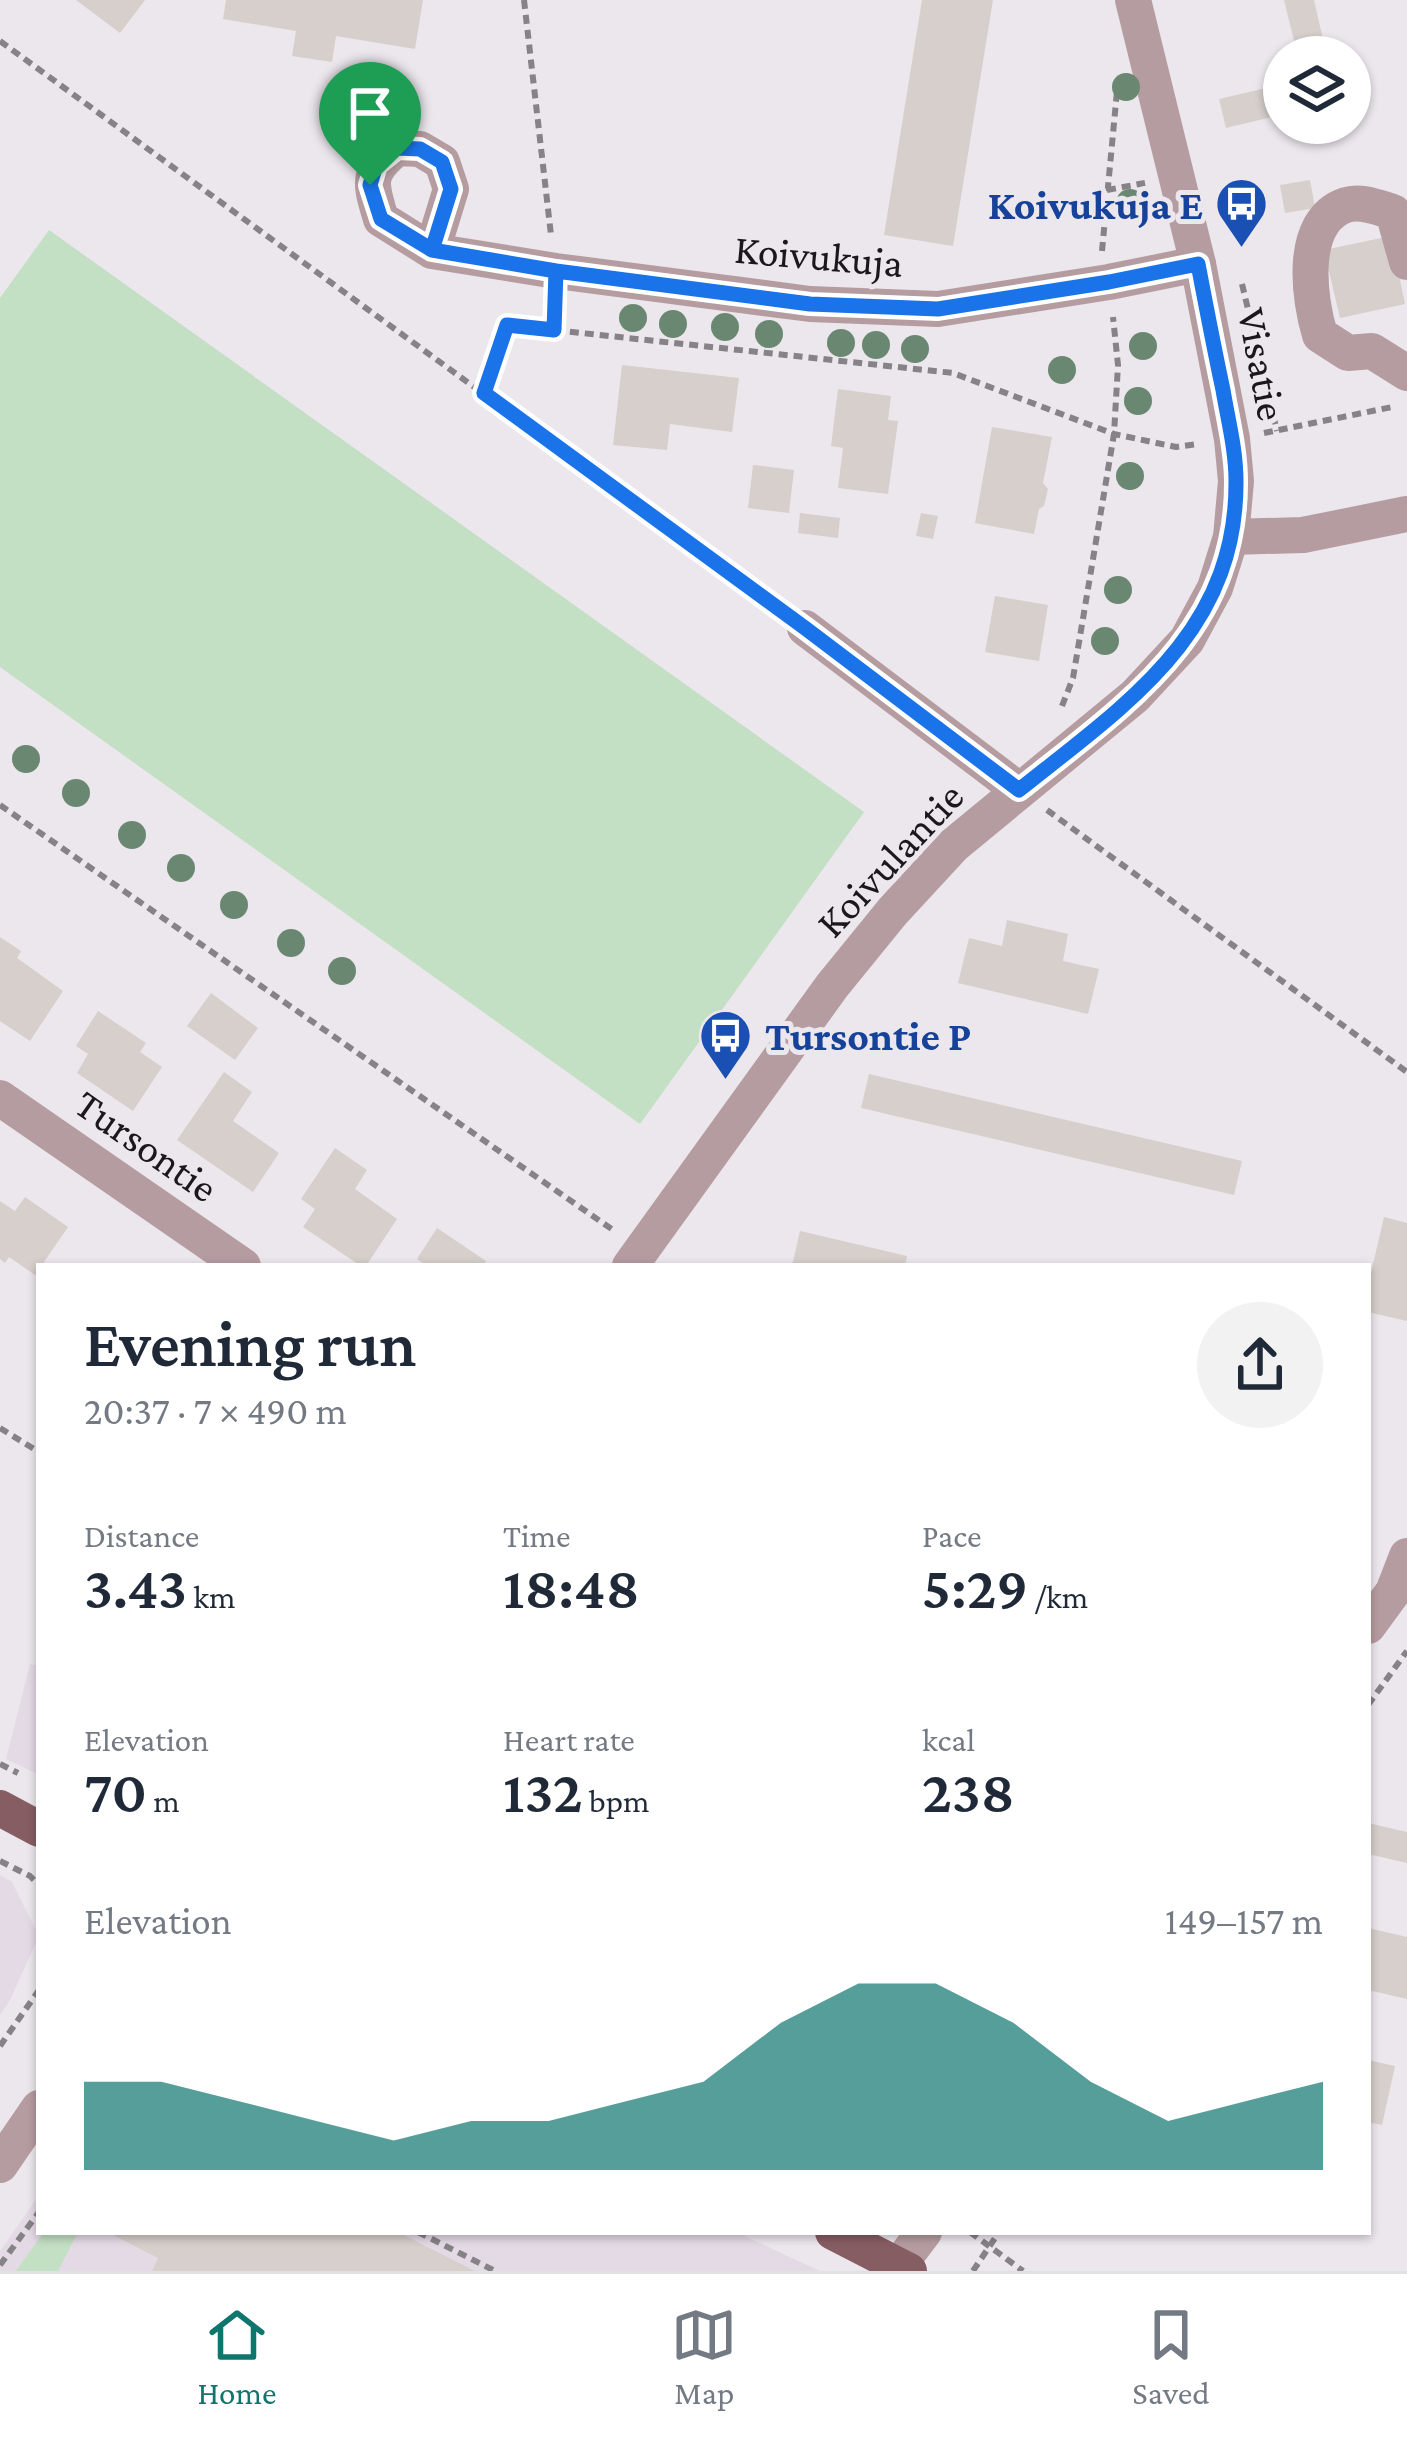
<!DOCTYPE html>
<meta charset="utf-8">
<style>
:root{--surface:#fff;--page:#f2f2f3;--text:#1f2937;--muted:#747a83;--line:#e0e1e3;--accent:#0f766e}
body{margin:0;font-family:"Crimson Pro",serif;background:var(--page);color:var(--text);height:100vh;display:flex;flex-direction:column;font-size:45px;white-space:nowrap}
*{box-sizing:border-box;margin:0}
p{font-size:39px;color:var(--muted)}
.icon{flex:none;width:66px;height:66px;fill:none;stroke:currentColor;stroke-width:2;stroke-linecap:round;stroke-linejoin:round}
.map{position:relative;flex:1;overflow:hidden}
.panel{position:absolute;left:36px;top:1263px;width:1335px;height:972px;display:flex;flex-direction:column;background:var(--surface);border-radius:0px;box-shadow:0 3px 9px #0004}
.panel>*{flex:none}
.fabs{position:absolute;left:1263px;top:36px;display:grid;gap:24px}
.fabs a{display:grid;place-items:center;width:108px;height:108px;border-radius:50%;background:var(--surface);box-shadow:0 3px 9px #0004;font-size:60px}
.pin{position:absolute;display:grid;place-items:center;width:102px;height:102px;color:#fff;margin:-123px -51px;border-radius:50% 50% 50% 0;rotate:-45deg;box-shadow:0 0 12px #0007}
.pin .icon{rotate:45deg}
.round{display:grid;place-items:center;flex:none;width:126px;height:126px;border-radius:63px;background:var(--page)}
.overview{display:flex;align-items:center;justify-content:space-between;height:204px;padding:0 48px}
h1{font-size:66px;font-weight:600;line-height:90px}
.stats{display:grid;grid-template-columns:repeat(3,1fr);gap:18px;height:204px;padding:12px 48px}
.stats div{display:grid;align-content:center}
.stats b{font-size:60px;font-weight:600}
.stats small{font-size:33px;font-weight:400}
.stats p{font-size:33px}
.chart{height:336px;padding:24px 48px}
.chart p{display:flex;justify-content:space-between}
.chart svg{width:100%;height:216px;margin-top:12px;fill:var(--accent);opacity:.7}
.dock{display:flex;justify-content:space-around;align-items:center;height:168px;border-top:3px solid var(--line);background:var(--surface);font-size:33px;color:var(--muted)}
.dock a{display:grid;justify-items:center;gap:6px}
.dock .on{color:var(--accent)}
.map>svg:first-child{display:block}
.built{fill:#e4dae6}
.green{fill:#c3dfc4}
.building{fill:#d6cfcb}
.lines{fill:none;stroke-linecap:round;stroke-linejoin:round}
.path{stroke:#868387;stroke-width:6;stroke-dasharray:9 6;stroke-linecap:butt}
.minor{stroke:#b59ca0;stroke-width:36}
.major{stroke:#875d64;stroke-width:36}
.tree{fill:#6a8871}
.route-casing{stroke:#fff;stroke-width:24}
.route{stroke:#1a73e8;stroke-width:15}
.labels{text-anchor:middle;stroke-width:10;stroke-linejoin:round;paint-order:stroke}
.transit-label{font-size:42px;font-weight:bold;fill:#164399;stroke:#ece7ed;text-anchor:end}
.street-label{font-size:42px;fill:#1a181a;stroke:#ece7ed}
</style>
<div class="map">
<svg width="1407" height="2271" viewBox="0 0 1407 2271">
<rect width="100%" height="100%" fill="#ece7ed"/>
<!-- built -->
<g class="built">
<path d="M30,1664L39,1666V1775L6,1759Z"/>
<path d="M0,1875L12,1882L39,1936L10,2000L0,2015Z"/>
<path d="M39,2195V2232H736L820,2271H0V2251Z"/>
</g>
<!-- green -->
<g class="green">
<path d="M49,230L864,812L640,1124L0,667V298Z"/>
<path d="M44,2232H78L58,2271H16Z"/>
</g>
<!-- building -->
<g class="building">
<path d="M76,0H145L120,33Z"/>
<path d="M226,0H423L415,49L336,36L332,62L292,56L296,31L223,19Z"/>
<path d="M922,0H993L953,246L884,235Z"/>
<path d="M1284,0H1314L1327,57H1298Z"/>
<path d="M1284,84V114L1226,128L1219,99Z"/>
<path d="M1310,180L1315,208L1285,213L1280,185Z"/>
<path d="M1391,236L1405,304L1340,318L1324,250Z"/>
<path d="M622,365L739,378L732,432L670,424L667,450L613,445Z"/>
<path d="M838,389L891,396L888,420L898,421L888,494L838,488L843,448L831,446Z"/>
<path d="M992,427L1052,437L1043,483L1048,489L1044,506L1039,509L1034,534L975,523Z"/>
<path d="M753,465L794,470L789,513L748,508Z"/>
<path d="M800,513L840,518L838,538L798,533Z"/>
<path d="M921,513L938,516L933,539L916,536Z"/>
<path d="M995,596L1048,605L1039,661L985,652Z"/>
<path d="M1007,920L1068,934L1063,961L1099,969L1088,1014L958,983L969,938L1002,946Z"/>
<path d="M0,937L21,951L17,958L63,991L30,1041L0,1021Z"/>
<path d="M211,993L258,1028L235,1060L187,1026Z"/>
<path d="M98,1011L146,1043L140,1052L162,1067L133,1111L77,1073L88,1054L76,1046Z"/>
<path d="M224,1072L252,1092L233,1121L279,1153L253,1192L177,1140Z"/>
<path d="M869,1074L1242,1161L1234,1195L861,1108Z"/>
<path d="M335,1148L367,1170L355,1189L397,1219L366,1266H361L303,1227L315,1209L301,1199Z"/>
<path d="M25,1197L68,1227L35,1275L9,1257L5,1263L0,1259V1201L15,1211Z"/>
<path d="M1384,1217L1407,1223V1321L1368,1312V1286Z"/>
<path d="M437,1228L486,1261L483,1266H427L417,1259Z"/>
<path d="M800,1231L907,1256L905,1266H792Z"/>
<path d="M1368,1823L1407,1832V1863L1368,1854Z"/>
<path d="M1368,1928L1407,1937V1999L1368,1990Z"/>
<path d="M1368,2060L1395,2066L1382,2125L1368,2122Z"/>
<path d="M107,2232H398L475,2271H152L158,2258Z"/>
</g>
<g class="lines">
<!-- path -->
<g class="path">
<path d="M524,0L551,235"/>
<path d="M0,41L777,608"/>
<path d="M1107,190L1145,183"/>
<path d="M1102,251L1117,91"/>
<path d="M1242,284L1277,431"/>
<path d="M484,393L507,325L953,373L1114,434L1176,447L1198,444"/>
<path d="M1264,433L1392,407"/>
<path d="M1062,706L1073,678L1114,434L1118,365L1113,317"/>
<path d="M0,805L613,1230"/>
<path d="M1047,810L1407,1072"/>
<path d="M0,1428L39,1452"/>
<path d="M1368,1705L1407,1651"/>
<path d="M0,1764L18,1773"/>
<path d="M0,1861L30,1876L39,1885"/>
<path d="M0,2046L39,1990"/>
<path d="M418,2232L495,2271"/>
<path d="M970,2232L1023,2271"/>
<path d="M0,2265L39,2212"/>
<path d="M973,2271L999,2232"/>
</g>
<!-- minor -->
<g class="minor">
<path d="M432,251L451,189L442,162L420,149L397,148C366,174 370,182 381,219L432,251L556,271L810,304L938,309L1109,282L1198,264"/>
<path d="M1407,262L1393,212C1379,208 1361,200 1346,205C1298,221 1309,299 1320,335L1348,353L1372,351L1407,373"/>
<path d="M1231,537L1303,535L1407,514"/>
<path d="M805,628L1019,790"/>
<path d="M0,1098L243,1266"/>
<path d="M630,1266L832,986L893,911L954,845L1135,696L1187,640L1215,588L1231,537L1236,481L1232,439L1198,264L1133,0"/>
<path d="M1368,1626L1393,1592L1407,1556"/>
<path d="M0,2165L39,2108"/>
<path d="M899,2265L924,2232"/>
</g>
<!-- major -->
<g class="major">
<path d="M0,1808L39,1829"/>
<path d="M833,2232L909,2271"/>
</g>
</g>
<!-- trees -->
<g class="tree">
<circle cx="1126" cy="87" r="14"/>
<circle cx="1130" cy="203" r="14"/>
<circle cx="633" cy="318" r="14"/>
<circle cx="673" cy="324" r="14"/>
<circle cx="725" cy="327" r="14"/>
<circle cx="769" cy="334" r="14"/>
<circle cx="841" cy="343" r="14"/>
<circle cx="876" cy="345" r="14"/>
<circle cx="1143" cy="346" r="14"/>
<circle cx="915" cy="349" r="14"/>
<circle cx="1062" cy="370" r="14"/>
<circle cx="1138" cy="401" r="14"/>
<circle cx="1130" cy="476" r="14"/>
<circle cx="1118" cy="590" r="14"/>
<circle cx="1105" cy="641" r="14"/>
<circle cx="26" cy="759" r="14"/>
<circle cx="76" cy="793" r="14"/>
<circle cx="132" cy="835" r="14"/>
<circle cx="181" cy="868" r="14"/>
<circle cx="234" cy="905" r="14"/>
<circle cx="291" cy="943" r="14"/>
<circle cx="342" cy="971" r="14"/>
</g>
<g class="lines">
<defs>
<path id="route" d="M370,185L381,219L432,250L556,271L554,330L507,325L484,393L805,628L1019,790C1125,705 1237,633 1236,481C1236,450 1228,420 1223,390C1214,348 1206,306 1198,264L1109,282L938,309L810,304L556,271L432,250L451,189L442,162L420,149L397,148L376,165L370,185"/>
</defs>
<!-- route casing -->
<use href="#route" class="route-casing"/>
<!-- route -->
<use href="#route" class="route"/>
</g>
<!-- icons -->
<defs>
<symbol id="bus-pin" viewBox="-11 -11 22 30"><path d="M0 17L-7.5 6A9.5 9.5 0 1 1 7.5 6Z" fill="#1a4fb4" stroke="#ece7ed"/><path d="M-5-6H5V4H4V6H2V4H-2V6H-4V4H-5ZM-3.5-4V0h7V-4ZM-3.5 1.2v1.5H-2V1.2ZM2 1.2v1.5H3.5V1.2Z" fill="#fff"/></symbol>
</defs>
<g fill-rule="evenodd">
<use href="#bus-pin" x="1212" y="174" width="59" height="81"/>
<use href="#bus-pin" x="696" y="1006" width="59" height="81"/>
</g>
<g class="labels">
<!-- transit labels -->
<g class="transit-label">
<text x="1203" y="219">Koivukuja E</text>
<text x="765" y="1050" text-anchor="start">Tursontie P</text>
</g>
<!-- street labels -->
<g class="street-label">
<text transform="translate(819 255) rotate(5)" y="15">Koivukuja</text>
<text transform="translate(1263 364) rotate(79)" y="15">Visatie</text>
<text transform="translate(889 859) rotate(-47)" y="15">Koivulantie</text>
<text transform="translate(147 1145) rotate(35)" y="15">Tursontie</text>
</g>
</g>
</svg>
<div class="fabs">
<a><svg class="icon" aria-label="layers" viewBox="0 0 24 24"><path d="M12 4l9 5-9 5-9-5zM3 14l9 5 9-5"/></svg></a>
</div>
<div class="pin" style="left:370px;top:185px;background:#1e9e55"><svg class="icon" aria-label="arrive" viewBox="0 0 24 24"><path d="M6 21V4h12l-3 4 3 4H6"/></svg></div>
<section class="panel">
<div class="overview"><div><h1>Evening run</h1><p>20:37 · 7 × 490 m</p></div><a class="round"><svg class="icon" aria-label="share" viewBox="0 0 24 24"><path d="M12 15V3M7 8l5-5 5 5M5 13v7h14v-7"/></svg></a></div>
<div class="stats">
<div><p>Distance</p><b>3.43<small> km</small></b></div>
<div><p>Time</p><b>18:48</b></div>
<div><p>Pace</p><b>5:29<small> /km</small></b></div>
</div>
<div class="stats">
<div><p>Elevation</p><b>70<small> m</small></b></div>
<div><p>Heart rate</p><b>132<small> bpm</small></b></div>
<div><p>kcal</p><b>238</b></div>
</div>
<div class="chart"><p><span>Elevation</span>149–157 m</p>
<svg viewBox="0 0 160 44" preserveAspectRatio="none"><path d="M0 44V26L10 26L20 30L30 34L40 38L50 34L60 34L70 30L80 26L90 14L100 6L110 6L120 14L130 26L140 34L150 30L160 26V44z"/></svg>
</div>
</section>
</div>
<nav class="dock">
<a class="on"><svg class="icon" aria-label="home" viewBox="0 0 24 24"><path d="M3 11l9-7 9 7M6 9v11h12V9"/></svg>Home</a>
<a><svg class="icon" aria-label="map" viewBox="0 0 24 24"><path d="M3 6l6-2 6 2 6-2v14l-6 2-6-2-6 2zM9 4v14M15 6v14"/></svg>Map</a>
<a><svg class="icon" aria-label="saved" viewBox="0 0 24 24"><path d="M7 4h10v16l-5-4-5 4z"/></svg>Saved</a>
</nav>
